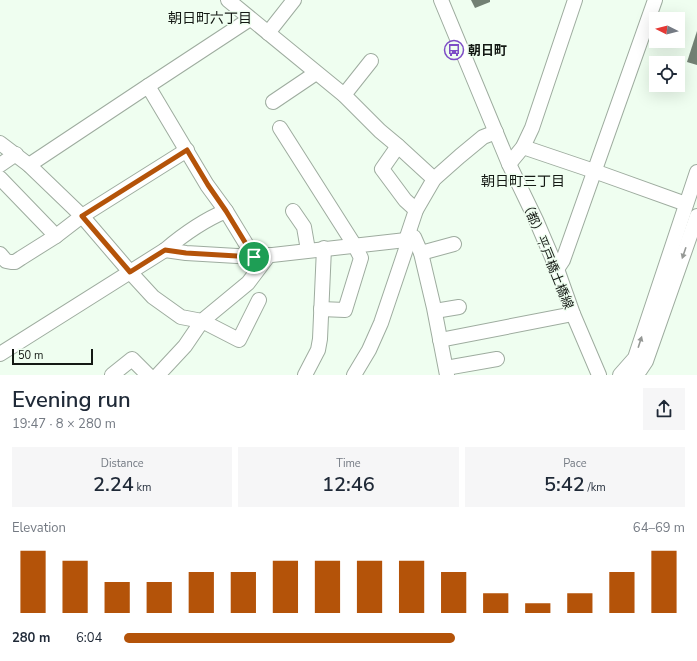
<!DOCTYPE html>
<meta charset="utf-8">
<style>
:root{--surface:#fff;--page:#f6f6f7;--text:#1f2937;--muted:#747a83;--accent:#b45309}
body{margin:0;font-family:"Nunito Sans","Noto Sans JP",sans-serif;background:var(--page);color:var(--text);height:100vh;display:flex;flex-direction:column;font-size:15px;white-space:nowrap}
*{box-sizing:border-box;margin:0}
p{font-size:13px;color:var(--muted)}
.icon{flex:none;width:22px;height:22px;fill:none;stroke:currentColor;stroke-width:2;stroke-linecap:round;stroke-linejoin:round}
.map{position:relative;height:375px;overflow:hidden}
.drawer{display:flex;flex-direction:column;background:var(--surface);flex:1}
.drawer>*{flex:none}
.needle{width:26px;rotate:276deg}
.controls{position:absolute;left:649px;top:12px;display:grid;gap:8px}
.controls a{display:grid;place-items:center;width:36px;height:36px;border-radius:0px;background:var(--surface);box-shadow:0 4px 16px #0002;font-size:20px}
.scale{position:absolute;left:12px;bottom:10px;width:81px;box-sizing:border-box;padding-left:4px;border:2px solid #141914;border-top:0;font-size:11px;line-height:14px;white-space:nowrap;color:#141914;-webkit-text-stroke:3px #effef0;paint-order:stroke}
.pin{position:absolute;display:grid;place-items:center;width:34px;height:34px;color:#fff;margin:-17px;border:2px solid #fff;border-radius:50%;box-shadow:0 1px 4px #0007}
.round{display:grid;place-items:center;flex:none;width:42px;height:42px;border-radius:0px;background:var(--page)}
.overview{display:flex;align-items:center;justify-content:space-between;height:68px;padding:0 12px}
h1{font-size:22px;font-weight:600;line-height:30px}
.stats{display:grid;grid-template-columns:repeat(3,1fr);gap:6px;height:68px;padding:4px 12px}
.stats div{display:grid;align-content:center;border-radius:0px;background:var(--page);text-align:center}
.stats b{font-size:20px;font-weight:600}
.stats small{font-size:11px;font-weight:400}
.stats p{font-size:11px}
.chart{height:112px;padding:8px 12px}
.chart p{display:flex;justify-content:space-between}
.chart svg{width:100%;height:72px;margin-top:4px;stroke:var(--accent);stroke-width:6}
ul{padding:0 12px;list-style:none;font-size:13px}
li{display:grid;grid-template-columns:64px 48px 1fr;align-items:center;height:30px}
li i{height:10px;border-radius:5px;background:var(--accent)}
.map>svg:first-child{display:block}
.building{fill:#738174}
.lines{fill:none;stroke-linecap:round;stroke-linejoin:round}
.minor-casing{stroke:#9eac9f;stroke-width:16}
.minor{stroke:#fff;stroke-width:14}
.oneway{fill:#959895}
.route-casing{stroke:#fff;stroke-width:8}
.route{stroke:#b45309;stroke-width:5}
.labels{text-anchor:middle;stroke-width:3;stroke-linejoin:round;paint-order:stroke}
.poi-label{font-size:13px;font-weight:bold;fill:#141914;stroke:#effef0;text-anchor:start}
.street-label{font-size:13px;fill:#141914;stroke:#effef0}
.neighbourhood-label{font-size:14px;fill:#141914;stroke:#effef0}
</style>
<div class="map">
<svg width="697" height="375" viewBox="0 0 697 375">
<rect width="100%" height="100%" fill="#effef0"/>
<!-- building -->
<g class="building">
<path d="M471,0H490V2L475,8Z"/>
<path d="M697,31V65L687,62Z"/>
</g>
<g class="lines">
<defs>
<g id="minor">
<path d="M228,0L344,95L380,131L398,146L434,179"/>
<path d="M441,0L509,164L536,220L557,269L573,314L599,375"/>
<path d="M268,33L294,0"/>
<path d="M148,86L250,19"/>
<path d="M344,95L371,61"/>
<path d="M273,102L316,73"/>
<path d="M280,128L355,246L361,258L345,310L321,309"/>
<path d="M0,143L29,165L82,216L130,272L153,297L181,317L202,321L248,283L269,255"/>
<path d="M398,146L382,169L405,200L416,210"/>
<path d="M523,147L594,171L686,204"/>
<path d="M509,164L523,147L532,128L575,0"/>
<path d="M0,165L16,154"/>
<path d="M29,165L148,86L207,185L226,211L254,257"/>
<path d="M0,178L56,236"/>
<path d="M293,211L304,227L308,250"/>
<path d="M165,250L186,253L254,257L406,240L414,237L421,253L434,308L447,375"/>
<path d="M421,253L454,244"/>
<path d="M0,254L6,261L11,262H15L21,258L56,236L82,216L187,150"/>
<path d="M557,269L563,260L655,0"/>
<path d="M435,311L459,307"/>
<path d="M440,340L573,314"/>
<path d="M0,354L165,250C184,234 204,220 226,211"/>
<path d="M446,368L497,359"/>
<path d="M112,375L132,359L148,375"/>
<path d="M158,375L185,346L202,321L239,340L259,300"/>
<path d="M305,375L318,350L320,339L324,248"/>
<path d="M354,375L369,350L381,323L407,246L406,240L416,210L434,179L460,156L483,137L496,132"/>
<path d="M620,375L635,358L697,172"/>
<path d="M633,375L640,370L646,361L697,216"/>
</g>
</defs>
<!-- minor casing -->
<use href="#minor" class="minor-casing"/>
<!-- minor -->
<use href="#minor" class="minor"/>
</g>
<!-- one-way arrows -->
<defs><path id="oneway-solid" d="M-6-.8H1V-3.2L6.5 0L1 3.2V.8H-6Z"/></defs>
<g class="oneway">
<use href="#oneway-solid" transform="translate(684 253) rotate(109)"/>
<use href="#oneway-solid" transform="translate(640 342) rotate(-72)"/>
</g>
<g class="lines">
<defs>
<path id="route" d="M187,150L208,185L226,211L254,257L186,253L165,250L130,272L82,216Z"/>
</defs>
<!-- route casing -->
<use href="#route" class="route-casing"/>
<!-- route -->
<use href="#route" class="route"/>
</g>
<!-- icons -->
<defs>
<symbol id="bus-ring" viewBox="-11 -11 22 22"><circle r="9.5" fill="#effef0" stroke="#7d4dc6" stroke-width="1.5"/><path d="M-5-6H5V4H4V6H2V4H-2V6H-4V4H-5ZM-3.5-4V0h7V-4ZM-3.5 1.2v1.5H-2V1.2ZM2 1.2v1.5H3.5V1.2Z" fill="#7d4dc6"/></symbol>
</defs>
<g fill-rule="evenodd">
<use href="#bus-ring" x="443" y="39" width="22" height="22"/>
</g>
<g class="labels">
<!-- poi labels -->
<g class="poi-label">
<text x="468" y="55">朝日町</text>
</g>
<!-- street labels -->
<g class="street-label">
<text transform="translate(548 254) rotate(68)" y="5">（都）平戸橋土橋線</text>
</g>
<!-- neighbourhood labels -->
<g class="neighbourhood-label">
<text x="210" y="23">朝日町六丁目</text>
<text x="523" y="186">朝日町三丁目</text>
</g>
</g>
</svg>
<div class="controls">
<a><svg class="needle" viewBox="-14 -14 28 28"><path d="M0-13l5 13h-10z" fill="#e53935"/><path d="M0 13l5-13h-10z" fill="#747a83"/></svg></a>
<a><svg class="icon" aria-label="locate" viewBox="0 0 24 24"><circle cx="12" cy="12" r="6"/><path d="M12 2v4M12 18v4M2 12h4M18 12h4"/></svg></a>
</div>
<div class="scale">50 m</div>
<div class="pin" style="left:254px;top:257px;background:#1e9e55"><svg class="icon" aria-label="arrive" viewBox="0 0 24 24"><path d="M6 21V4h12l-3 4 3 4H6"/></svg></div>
</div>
<section class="drawer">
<div class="overview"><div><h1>Evening run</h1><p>19:47 · 8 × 280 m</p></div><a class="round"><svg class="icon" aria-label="share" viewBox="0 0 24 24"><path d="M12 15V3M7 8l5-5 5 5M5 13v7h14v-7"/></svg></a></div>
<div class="stats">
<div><p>Distance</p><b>2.24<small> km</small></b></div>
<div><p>Time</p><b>12:46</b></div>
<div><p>Pace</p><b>5:42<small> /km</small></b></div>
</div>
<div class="chart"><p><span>Elevation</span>64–69 m</p>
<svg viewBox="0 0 160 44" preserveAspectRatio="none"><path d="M5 44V6M15 44V12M25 44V25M35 44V25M45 44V19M55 44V19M65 44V12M75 44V12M85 44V12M95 44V12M105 44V19M115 44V32M125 44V38M135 44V32M145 44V19M155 44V6"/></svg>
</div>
<ul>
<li><b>280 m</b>6:04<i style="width:59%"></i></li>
</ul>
</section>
